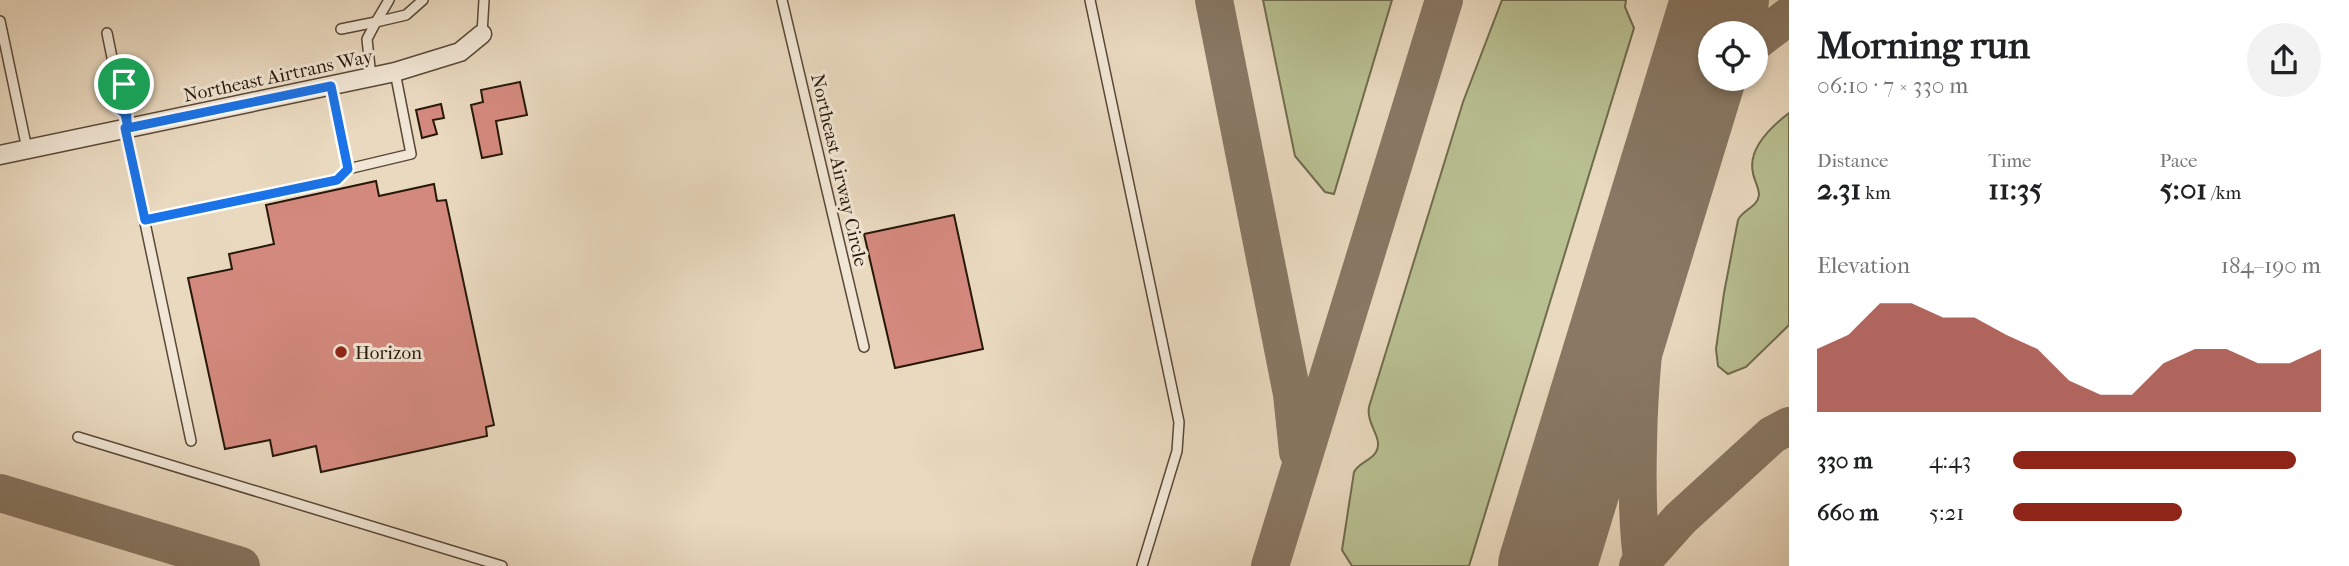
<!DOCTYPE html>
<meta charset="utf-8">
<style>
:root{--surface:#fff;--page:#f2f2f2;--text:#202124;--muted:#757577;--accent:#8f2418}
body{margin:0;font-family:"IM FELL French Canon",serif;background:var(--page);color:var(--text);height:100vh;display:flex;flex-direction:column;font-size:26px;white-space:nowrap}
*{box-sizing:border-box;margin:0}
p{font-size:23px;color:var(--muted)}
.icon{flex:none;width:38px;height:38px;fill:none;stroke:currentColor;stroke-width:2;stroke-linecap:round;stroke-linejoin:round}
.map{position:relative;flex:1;overflow:hidden}
.side{display:flex;flex-direction:column;background:var(--surface);width:560px}
.side>*{flex:none}
.buttons{position:absolute;left:1698px;top:21px;display:grid;gap:14px}
.buttons a{display:grid;place-items:center;width:70px;height:70px;border-radius:50%;background:var(--surface);box-shadow:0 4px 10px #0003;font-size:35px}
.pin{position:absolute;display:grid;place-items:center;width:60px;height:60px;color:#fff;margin:-30px;border:4px solid #fff;border-radius:50%;box-shadow:0 2px 7px #0007}
.round{display:grid;place-items:center;flex:none;width:74px;height:74px;border-radius:37px;background:var(--page)}
.summary{display:flex;align-items:center;justify-content:space-between;height:119px;padding:0 28px}
h1{font-size:38px;font-weight:700;line-height:52px}
.metrics{display:grid;grid-template-columns:repeat(3,1fr);gap:10px;height:119px;padding:7px 28px}
.metrics div{display:grid;align-content:center}
.metrics b{font-size:30px;font-weight:700}
.metrics small{font-size:19px;font-weight:400}
.metrics p{font-size:19px}
.chart{height:196px;padding:14px 28px}
.chart p{display:flex;justify-content:space-between}
.chart svg{width:100%;height:126px;margin-top:7px;fill:var(--accent);opacity:.7}
ul{padding:0 28px;list-style:none;font-size:23px}
li{display:grid;grid-template-columns:112px 84px 1fr;align-items:center;height:52px}
li i{height:18px;border-radius:9px;background:var(--accent)}
main{display:flex;flex:1;min-height:0}
.map>svg:first-child{display:block}
.green{fill:#b8bf91;stroke:#706c4e;stroke-width:2}
.lines{fill:none;stroke-linecap:round;stroke-linejoin:round}
.taxiway{stroke:#887864;stroke-width:38}
.runway{stroke:#887864;stroke-width:98}
.building{fill:#d3897d;stroke:#27180a;stroke-width:2}
.lane-casing{stroke:#584837;stroke-width:12}
.street-casing{stroke:#584837;stroke-width:21}
.lane{stroke:#f1e6d5;stroke-width:9}
.street{stroke:#f1e6d5;stroke-width:18}
.route-casing{stroke:#fff;stroke-width:14}
.route{stroke:#1a73e8;stroke-width:9}
.poi-dot{fill:#8f2418;stroke:#f1e6d5;stroke-width:2.5}
.labels{text-anchor:middle;stroke-width:6;stroke-linejoin:round;paint-order:stroke}
.street-label{font-size:19px;fill:#27180a;stroke:#f1e6d5}
.poi-label{font-size:19px;fill:#27180a;stroke:#f1e6d5;text-anchor:start}
</style>
<main>
<div class="map">
<svg width="1789" height="566" viewBox="0 0 1789 566">
<rect width="100%" height="100%" fill="#e9d9bf"/>
<filter id="stains"><feTurbulence type="fractalNoise" baseFrequency=".00286" numOctaves="4"/><feColorMatrix values="0 0 0 0 .2 0 0 0 0 .09 0 0 0 0 .02 0 0 0 .5 -.17"/></filter>
<radialGradient id="worn" r=".72"><stop offset=".6" stop-color="#630" stop-opacity="0"/><stop offset="1" stop-color="#630" stop-opacity=".3"/></radialGradient>
<!-- green -->
<g class="green">
<path d="M1263,0H1392L1334,194L1325,192L1295,156Z"/>
<path d="M1502,0H1626L1625,7L1634,28L1469,566H1352L1342,550L1354,472C1359,462 1371,461 1376,452C1384,438 1366,425 1369,407L1463,102Z"/>
<path d="M1789,113V325L1746,367L1728,374L1718,366L1716,349L1724,293L1738,220C1742,210 1758,207 1759,195C1759,187 1754,180 1753,173C1747,148 1772,126 1789,113Z"/>
</g>
<g class="lines">
<!-- taxiway -->
<g class="taxiway">
<path d="M1214,0L1292,394L1298,452"/>
<path d="M1755,42L1789,16"/>
<path d="M0,493L241,566"/>
<path d="M1270,566L1444,0"/>
<path d="M1638,566L1680,519L1772,435L1789,426"/>
<path d="M1643,566C1637,526 1637,484 1638,444C1640,302 1671,162 1707,24L1710,0"/>
</g>
<!-- runway -->
<path class="runway" d="M1547,566L1720,0"/>
</g>
<!-- building -->
<g class="building">
<path d="M520,82L527,115L496,121L502,154L482,158L471,105L483,102L481,90Z"/>
<path d="M441,104L444,118L433,120L437,134L422,138L416,110Z"/>
<path d="M376,181L379,196L434,184L437,201L446,200L494,425L486,427L487,436L321,472L316,446L273,456L270,440L225,449L188,278L232,269L229,254L274,244L266,205Z"/>
<path d="M954,215L983,349L895,368L864,234Z"/>
</g>
<g class="lines">
<defs>
<g id="lane">
<path d="M389,0L376,22L406,15L423,0"/>
<path d="M782,0L864,347"/>
<path d="M1090,0L1179,422L1177,451L1142,566"/>
<path d="M0,21L27,149"/>
<path d="M341,29L376,22"/>
<path d="M107,33L116,77"/>
<path d="M482,34L484,0"/>
<path d="M371,77L367,39L376,22"/>
<path d="M331,86L348,169"/>
<path d="M125,114L112,105L108,87L116,77C136,94 124,106 128,128"/>
<path d="M125,128L191,441"/>
<path d="M145,220L336,180L348,169L411,154L395,72"/>
<path d="M78,437L502,566"/>
</g>
<path id="street" d="M0,155L395,72L460,52L482,34"/>
</defs>
<!-- lane casing -->
<use href="#lane" class="lane-casing"/>
<!-- street casing -->
<use href="#street" class="street-casing"/>
<!-- lane -->
<use href="#lane" class="lane"/>
<!-- street -->
<use href="#street" class="street"/>
</g>
<g class="lines">
<defs>
<path id="route" d="M124,84L116,77L108,87L113,105L125,114L128,128L331,86L348,169L337,180L145,220L125,128H128C124,109 131,104 124,84"/>
</defs>
<!-- route casing -->
<use href="#route" class="route-casing"/>
<!-- route -->
<use href="#route" class="route"/>
</g>
<!-- markers -->
<circle class="poi-dot" cx="341" cy="352" r="7"/>
<g class="labels">
<!-- street labels -->
<g class="street-label">
<text transform="translate(278 75) rotate(-12)" y="7">Northeast Airtrans Way</text>
<text transform="translate(840 170) rotate(77)" y="7">Northeast Airway Circle</text>
</g>
<!-- poi labels -->
<g class="poi-label">
<text x="355" y="359">Horizon</text>
</g>
</g>
<rect width="100%" height="100%" filter="url(#stains)"/>
<rect width="100%" height="100%" fill="url(#worn)"/>
</svg>
<div class="buttons">
<a><svg class="icon" aria-label="locate" viewBox="0 0 24 24"><circle cx="12" cy="12" r="6"/><path d="M12 2v4M12 18v4M2 12h4M18 12h4"/></svg></a>
</div>
<div class="pin" style="left:124px;top:84px;background:#1e9e55"><svg class="icon" aria-label="arrive" viewBox="0 0 24 24"><path d="M6 21V4h12l-3 4 3 4H6"/></svg></div>
</div>
<section class="side">
<div class="summary"><div><h1>Morning run</h1><p>06:10 · 7 × 330 m</p></div><a class="round"><svg class="icon" aria-label="share" viewBox="0 0 24 24"><path d="M12 15V3M7 8l5-5 5 5M5 13v7h14v-7"/></svg></a></div>
<div class="metrics">
<div><p>Distance</p><b>2.31<small> km</small></b></div>
<div><p>Time</p><b>11:35</b></div>
<div><p>Pace</p><b>5:01<small> /km</small></b></div>
</div>
<div class="chart"><p><span>Elevation</span>184–190 m</p>
<svg viewBox="0 0 160 44" preserveAspectRatio="none"><path d="M0 44V22L10 17L20 6L30 6L40 11L50 11L60 17L70 22L80 33L90 38L100 38L110 27L120 22L130 22L140 27L150 27L160 22V44z"/></svg>
</div>
<ul>
<li><b>330 m</b>4:43<i style="width:92%"></i></li>
<li><b>660 m</b>5:21<i style="width:55%"></i></li>
</ul>
</section>
</main>
